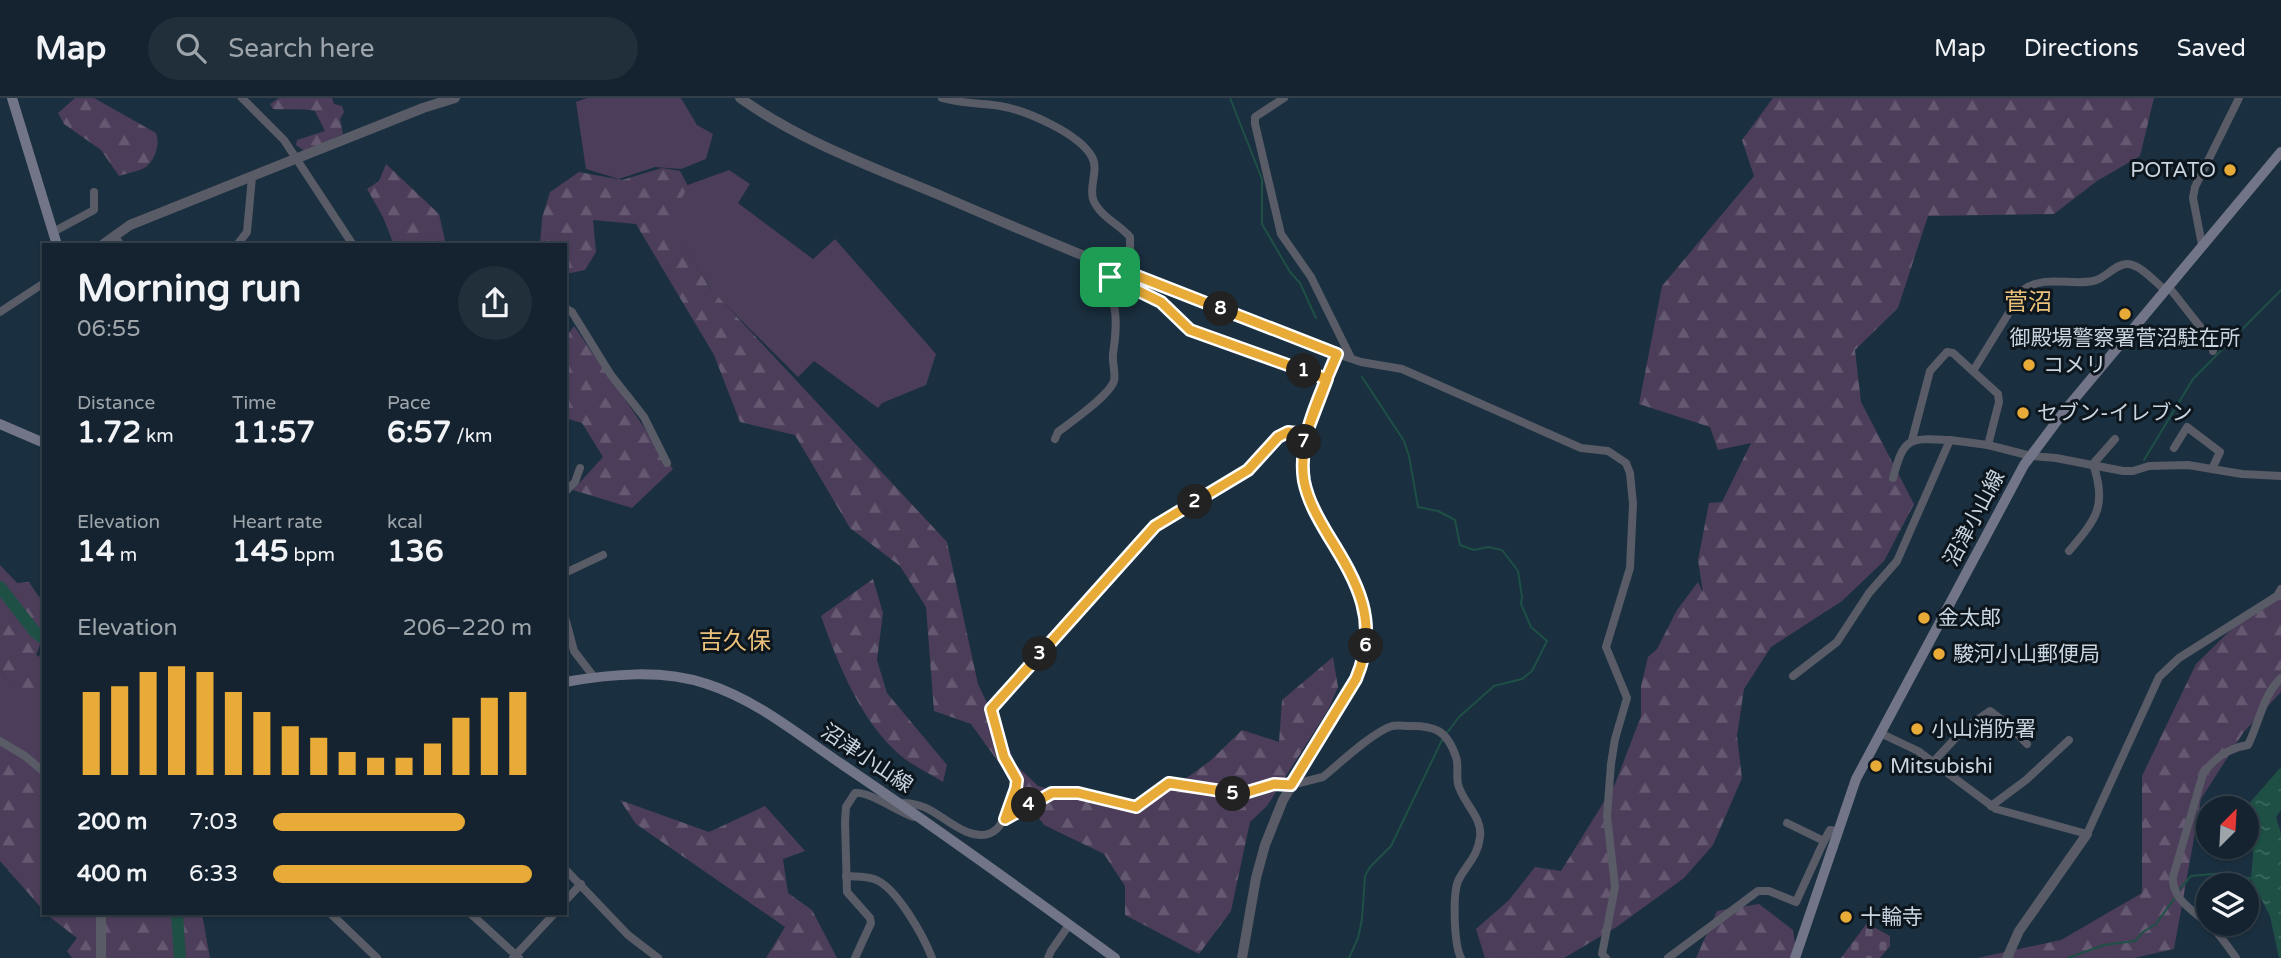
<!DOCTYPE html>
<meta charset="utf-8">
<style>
:root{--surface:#14232f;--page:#212f3b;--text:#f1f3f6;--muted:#9da4aa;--line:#33404b;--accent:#e8ab37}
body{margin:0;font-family:"Varela Round","Noto Sans JP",sans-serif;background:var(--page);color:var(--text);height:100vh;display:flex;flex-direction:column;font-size:26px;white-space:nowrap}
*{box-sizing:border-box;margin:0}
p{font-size:23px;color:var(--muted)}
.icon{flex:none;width:38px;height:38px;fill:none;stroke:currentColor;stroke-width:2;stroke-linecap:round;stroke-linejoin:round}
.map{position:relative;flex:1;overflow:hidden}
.drawer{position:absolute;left:42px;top:145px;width:525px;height:672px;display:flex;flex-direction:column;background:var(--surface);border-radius:0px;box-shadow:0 2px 5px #0004,0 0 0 2px var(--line)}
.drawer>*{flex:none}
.needle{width:46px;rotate:24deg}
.buttons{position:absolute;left:2196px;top:698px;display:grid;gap:14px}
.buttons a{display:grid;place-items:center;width:63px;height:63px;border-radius:50%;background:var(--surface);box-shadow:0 2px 5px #0004,0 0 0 2px var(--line);font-size:35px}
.pin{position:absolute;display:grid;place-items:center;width:60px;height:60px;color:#fff;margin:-30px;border-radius:14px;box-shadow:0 4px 10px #0006}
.km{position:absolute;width:35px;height:35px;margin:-18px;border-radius:50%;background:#222;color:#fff;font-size:19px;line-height:35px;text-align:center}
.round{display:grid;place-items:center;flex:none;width:74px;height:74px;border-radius:37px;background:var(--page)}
.head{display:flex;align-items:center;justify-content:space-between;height:119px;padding:0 35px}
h1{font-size:38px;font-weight:700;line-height:52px}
.metrics{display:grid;grid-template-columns:repeat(3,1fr);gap:10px;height:119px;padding:7px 35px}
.metrics div{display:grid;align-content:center}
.metrics b{font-size:30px;font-weight:700}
.metrics small{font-size:19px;font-weight:400}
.metrics p{font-size:19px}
.chart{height:196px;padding:14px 35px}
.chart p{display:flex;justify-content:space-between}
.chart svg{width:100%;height:126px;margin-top:7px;stroke:var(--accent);stroke-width:6}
ul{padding:0 35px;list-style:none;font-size:23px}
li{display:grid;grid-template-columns:112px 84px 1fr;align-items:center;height:52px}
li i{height:18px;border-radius:9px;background:var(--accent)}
header{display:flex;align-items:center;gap:42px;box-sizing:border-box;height:98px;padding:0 35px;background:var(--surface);border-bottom:2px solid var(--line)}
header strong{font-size:33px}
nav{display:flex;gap:38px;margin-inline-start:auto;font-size:24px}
.search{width:490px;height:63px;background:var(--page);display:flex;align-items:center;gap:18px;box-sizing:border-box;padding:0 24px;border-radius:38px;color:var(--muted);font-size:26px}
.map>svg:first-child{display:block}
.green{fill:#4c3e5a}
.forest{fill:url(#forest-firs)}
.cemetery{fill:url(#cemetery-stones)}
.water{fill:url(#water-ripples)}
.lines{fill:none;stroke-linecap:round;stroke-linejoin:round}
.stream{stroke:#1e5046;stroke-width:2}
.river{stroke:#1e5046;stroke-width:12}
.minor{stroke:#595b66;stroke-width:8}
.tertiary{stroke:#595b66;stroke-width:10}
.secondary{stroke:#717587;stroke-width:10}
.route-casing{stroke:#fff;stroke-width:14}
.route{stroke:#e8ab37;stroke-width:9}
.poi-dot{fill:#e8ab37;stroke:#0d161d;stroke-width:2.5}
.labels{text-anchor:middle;stroke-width:6;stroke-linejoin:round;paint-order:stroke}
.poi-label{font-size:21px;fill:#c9d5e0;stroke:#0d161d;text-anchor:start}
.street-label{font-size:21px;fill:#c9d5e0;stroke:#0d161d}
.quarter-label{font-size:24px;fill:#ebc07b;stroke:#0d161d}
</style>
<header>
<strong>Map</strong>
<div class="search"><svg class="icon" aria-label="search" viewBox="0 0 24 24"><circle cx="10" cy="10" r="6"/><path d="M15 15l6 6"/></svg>Search here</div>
<nav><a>Map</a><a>Directions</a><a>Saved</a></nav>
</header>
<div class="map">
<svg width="2281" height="860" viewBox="0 0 2281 860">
<defs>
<pattern id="forest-firs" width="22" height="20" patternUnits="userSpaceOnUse" patternTransform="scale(1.75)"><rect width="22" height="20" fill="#4c3e5a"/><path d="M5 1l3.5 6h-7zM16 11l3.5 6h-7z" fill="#645971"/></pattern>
<pattern id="cemetery-stones" width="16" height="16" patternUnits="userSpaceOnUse" patternTransform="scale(1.75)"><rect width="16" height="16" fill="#4c3e5a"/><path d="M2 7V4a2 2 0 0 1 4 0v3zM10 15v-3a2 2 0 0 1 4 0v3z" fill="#645971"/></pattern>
<pattern id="water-ripples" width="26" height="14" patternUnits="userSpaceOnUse" patternTransform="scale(1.75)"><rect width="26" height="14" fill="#1e5046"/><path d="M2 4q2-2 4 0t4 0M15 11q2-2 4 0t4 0" fill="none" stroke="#3d6860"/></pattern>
</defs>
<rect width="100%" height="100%" fill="#1a2f3f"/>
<!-- green -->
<g class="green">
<path d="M587,0H681L697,27L713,36L706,61L681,71L655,69L619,81L586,71L576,4Z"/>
<path d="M729,72L750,86L738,105L813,161L835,141L936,256L926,287L882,305L878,310L814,263L798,279L713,194L668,125L685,88Z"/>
<path d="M0,570L5,579L44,616V673L0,642Z"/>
</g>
<!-- forest -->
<g class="forest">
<path d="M75,0H94L156,35C160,45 156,60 147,68C142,73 127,75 119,78L101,52L64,26L58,15Z"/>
<path d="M279,0H332L334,6L342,8L344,14L340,21L343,36L309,52H303L296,47L297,42L325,33L315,13C300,10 288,12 273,11L270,6Z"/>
<path d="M1773,0H2154L2140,58L2097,83L2054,116L1928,118L1898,210L1855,252L1861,304L1914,406L1884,463L1842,503L1771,549L1744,591L1737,638L1742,680L1713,747L1684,780L1618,828L1564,860H1485L1476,831L1509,802L1535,769L1561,773L1615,686L1641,618V588L1648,559L1657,551L1677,512L1698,484L1703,495L1698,462L1709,405L1722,404L1751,345L1718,352L1710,329L1639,306L1662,188L1754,78L1742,42Z"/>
<path d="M386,66L439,116L446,147H394L383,119L367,91L379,83Z"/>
<path d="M662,70L680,73L688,88L669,125L710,190L947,444L978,586L1017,668L1038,688L1137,716L1210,663L1242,632L1279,644L1282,602L1333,559L1338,589L1328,612L1267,708L1250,724L1231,813L1199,856L1125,817V788L1104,756L1044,727L971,626L934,613L926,509L900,468L850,430L795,337L740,324L714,257L636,126L593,122L596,154L585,172L565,176V147H540L542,120L550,94L579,74L622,82Z"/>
<path d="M574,228L673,371L632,410L573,392L603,359L582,325L565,320V258L569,252L567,238Z"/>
<path d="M0,467L17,485L29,484L39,499L44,494V537L36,557L39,559L44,543V618L5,579L0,570Z"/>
<path d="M873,481L883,515L877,562L887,595L947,667L943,684C929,675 913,668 901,658C861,624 838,566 821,518Z"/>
<path d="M2281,491V594L2243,635L2201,701L2174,851L2134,860H1977L2061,842L2142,795V678L2196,566L2245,518Z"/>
<path d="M0,645L44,673V813L0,763Z"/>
<path d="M620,702L709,734L765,708L805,753L783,761L788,795L812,812L837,860H766L785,829L636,726Z"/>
<path d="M1759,806L1793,832L1797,860H1696L1717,813Z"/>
<path d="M46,816H202L210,860H72L67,853L77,840Z"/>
</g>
<!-- cemetery -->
<path class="cemetery" d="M1867,825L1890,838V848L1880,860H1841Z"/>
<!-- water -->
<path class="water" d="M2281,669V712L2276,719L2281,735V860H2279L2270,818L2251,781L2253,756L2246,709Z"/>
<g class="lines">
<!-- stream -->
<g class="stream">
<path d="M1230,0L1262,81V126L1290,174L1300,185L1316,220"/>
<path d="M1362,279L1404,343L1409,358L1418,409L1438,413L1455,422L1460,447L1474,452L1488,449L1502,452L1518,473L1522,499L1521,506L1531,529L1547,543L1532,573L1522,581L1494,588L1459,619L1446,636"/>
<path d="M2144,362L2193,281L2281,192"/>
<path d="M2178,793L2191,778L2223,775L2253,781"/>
<path d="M1349,860L1358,840L1362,821L1365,778L1370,769L1391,748L1443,640"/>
<path d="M2068,860L2104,847L2135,843L2143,834L2156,826L2176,798"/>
</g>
<!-- river -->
<g class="river">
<path d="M0,489L35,534L44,541"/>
<path d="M177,816L180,860"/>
</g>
<!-- minor -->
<g class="minor">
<path d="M242,0L284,42L353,147"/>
<path d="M942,0C963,6 979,5 1000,8C1025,12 1079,35 1092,59C1099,72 1089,87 1093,101C1099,118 1119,126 1130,139V151L1121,171"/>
<path d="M1284,0L1255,19V26L1281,136L1311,179L1351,260"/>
<path d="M53,134L94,112V94"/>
<path d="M114,138L121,147"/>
<path d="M237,147L247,134L252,79"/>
<path d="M2202,147L2193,100L2195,89L2239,0"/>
<path d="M1110,179L1161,204L1190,232L1327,281"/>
<path d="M2168,188L2213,245V253"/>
<path d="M565,210L572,214L611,277L644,319L667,365"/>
<path d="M0,214L44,185"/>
<path d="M1337,256L1361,264L1402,271L1581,350L1608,353L1626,365L1630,375L1633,406L1630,470L1606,549L1627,600L1615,641L1611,666L1607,718L1615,789L1602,856L1606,860"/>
<path d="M1973,273L2023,192C2046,176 2069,188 2093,183C2106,181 2115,165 2128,166C2141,167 2155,184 2165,192"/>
<path d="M1055,341L1058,334C1071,324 1109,298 1114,283C1116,275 1112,265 1113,256C1115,242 1117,228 1115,213C1113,199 1105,191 1111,177"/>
<path d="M1912,342L1930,273L1947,254L1953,255L1998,296L1999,304L1988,347"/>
<path d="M2174,350L2187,329L2220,354L2212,371"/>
<path d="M1893,380C1904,339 1908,340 1950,342"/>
<path d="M565,394L575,384L580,370"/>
<path d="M2069,453C2095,422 2108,409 2093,366L2115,341"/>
<path d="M565,475L603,457"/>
<path d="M565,519L574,553L594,579"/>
<path d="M1793,578L1837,544L1869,495L1897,463L1950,342L1988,347L2031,358L2056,360L2123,373H2133L2149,368L2188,367L2242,376L2281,378"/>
<path d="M1880,635L1918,653L1996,711L2087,736L2159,579L2179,560L2277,498L2281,491"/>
<path d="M0,643L25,658L44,674"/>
<path d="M1934,663L1966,629L1990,613L2010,628L2027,646"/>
<path d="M900,705C931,704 941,723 967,734C996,745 1003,725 1012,702C1014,696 1018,688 1017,682C1014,673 1007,666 1004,658C999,643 995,627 991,611L1155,428L1248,372L1278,339L1288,334L1306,336"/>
<path d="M1991,708L2026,682L2069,642"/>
<path d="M1005,721L1052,695H1078L1136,709L1169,685L1241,696L1274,686L1291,687L1323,679C1340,665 1373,634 1392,628C1397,627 1403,628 1408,628C1434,627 1447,632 1456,659C1459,667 1456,677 1458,686C1462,704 1483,719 1480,739C1478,758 1467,766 1459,781C1452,794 1454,847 1461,860"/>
<path d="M1787,725L1824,743L1830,732L1837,733"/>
<path d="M565,771L628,837L658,860"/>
<path d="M846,778C855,779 865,778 874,781C896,788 924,839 932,860"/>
<path d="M565,803L581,786"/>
<path d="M331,816L377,860"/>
<path d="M471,816L519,860"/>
<path d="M513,860L554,816"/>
<path d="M855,860L871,825L870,820L847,794L845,724L846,709L855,695C869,693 898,714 914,719"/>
<path d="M1048,860L1051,853L1069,827"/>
<path d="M1668,860L1758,793H1769L1796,804L1824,743"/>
<path d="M2236,860C2229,850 2221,838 2212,829C2197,815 2171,802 2173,779L2203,676C2213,661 2229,650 2248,647C2259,625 2263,597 2281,580"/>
</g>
<!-- tertiary -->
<g class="tertiary">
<path d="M740,0C804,45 873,69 944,99C1074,155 1205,208 1337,256C1321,294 1297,341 1304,383C1308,403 1318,420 1328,437C1358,485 1380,524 1356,581L1283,702L1265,747L1256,780L1242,860"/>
<path d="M102,147L130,127L423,10L455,0"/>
<path d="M101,816V860"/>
<path d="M2007,860L2019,833L2087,736"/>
</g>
<!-- secondary -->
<g class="secondary">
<path d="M12,0L57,147"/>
<path d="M0,326L44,345"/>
<path d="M565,584C611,576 662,571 707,586C757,602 800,638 843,667C935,729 1025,794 1115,860"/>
<path d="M1795,860L1856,681L2024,367L2066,311L2281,54"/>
</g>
</g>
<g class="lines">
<defs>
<path id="route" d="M1110,179L1161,204L1190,232L1327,281L1306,336L1288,334L1278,339L1248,372L1155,428L991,611L1004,659L1017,682L1016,690L1005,721L1052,695H1078L1136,709L1169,685L1241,696L1274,686L1291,687L1356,581C1380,524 1358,485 1328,437C1318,420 1308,403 1304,383C1297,341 1321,295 1337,256L1114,169L1110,179"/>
</defs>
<!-- route casing -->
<use href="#route" class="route-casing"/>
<!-- route -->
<use href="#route" class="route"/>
</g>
<!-- markers -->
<g class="poi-dot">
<circle cx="2230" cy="72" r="7"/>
<circle cx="2125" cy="216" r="7"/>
<circle cx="2029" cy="267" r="7"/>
<circle cx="2023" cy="315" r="7"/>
<circle cx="1924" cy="520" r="7"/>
<circle cx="1939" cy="556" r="7"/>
<circle cx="1917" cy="631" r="7"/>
<circle cx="1876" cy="668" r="7"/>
<circle cx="1846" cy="819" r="7"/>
</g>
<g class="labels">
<!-- poi labels -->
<g class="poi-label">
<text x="2216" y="79" text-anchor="end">POTATO</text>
<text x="2125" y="247" text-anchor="middle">御殿場警察署菅沼駐在所</text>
<text x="2043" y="274">コメリ</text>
<text x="2037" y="322">セブン-イレブン</text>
<text x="1938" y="527">金太郎</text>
<text x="1953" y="563">駿河小山郵便局</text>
<text x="1931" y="638">小山消防署</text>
<text x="1890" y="675">Mitsubishi</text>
<text x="1860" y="826">十輪寺</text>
</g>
<!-- street labels -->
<g class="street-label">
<text transform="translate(1974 420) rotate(-62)" y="7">沼津小山線</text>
<text transform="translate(867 660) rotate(34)" y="7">沼津小山線</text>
</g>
<!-- quarter labels -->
<g class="quarter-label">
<text x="2028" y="212">菅沼</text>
<text x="735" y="551">吉久保</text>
</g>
</g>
</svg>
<div class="buttons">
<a><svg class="needle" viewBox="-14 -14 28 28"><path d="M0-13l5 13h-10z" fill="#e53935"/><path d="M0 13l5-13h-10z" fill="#9da4aa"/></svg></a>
<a><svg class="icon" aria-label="layers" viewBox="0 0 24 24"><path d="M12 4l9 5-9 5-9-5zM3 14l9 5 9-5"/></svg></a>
</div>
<div class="pin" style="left:1110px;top:179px;background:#1e9e55"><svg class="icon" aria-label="arrive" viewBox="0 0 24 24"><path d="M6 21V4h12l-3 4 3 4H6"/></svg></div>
<b class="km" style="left:1304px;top:273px">1</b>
<b class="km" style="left:1195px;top:404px">2</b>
<b class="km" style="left:1040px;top:556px">3</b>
<b class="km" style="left:1029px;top:707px">4</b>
<b class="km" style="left:1233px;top:696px">5</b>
<b class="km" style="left:1366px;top:548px">6</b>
<b class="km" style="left:1304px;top:344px">7</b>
<b class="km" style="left:1221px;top:211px">8</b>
<section class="drawer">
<div class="head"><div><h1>Morning run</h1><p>06:55</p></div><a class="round"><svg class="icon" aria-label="share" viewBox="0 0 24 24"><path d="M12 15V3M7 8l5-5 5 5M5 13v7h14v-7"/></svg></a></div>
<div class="metrics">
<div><p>Distance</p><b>1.72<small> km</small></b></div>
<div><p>Time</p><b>11:57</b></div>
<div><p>Pace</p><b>6:57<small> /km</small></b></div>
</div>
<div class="metrics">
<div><p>Elevation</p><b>14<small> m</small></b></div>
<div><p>Heart rate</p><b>145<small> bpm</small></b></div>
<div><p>kcal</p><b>136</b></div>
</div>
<div class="chart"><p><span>Elevation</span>206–220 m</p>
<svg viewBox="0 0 160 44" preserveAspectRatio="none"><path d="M5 44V15M15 44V13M25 44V8M35 44V6M45 44V8M55 44V15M65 44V22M75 44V27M85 44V31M95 44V36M105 44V38M115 44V38M125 44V33M135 44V24M145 44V17M155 44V15"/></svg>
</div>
<ul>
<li><b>200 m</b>7:03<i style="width:74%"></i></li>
<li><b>400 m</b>6:33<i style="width:100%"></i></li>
</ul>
</section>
</div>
